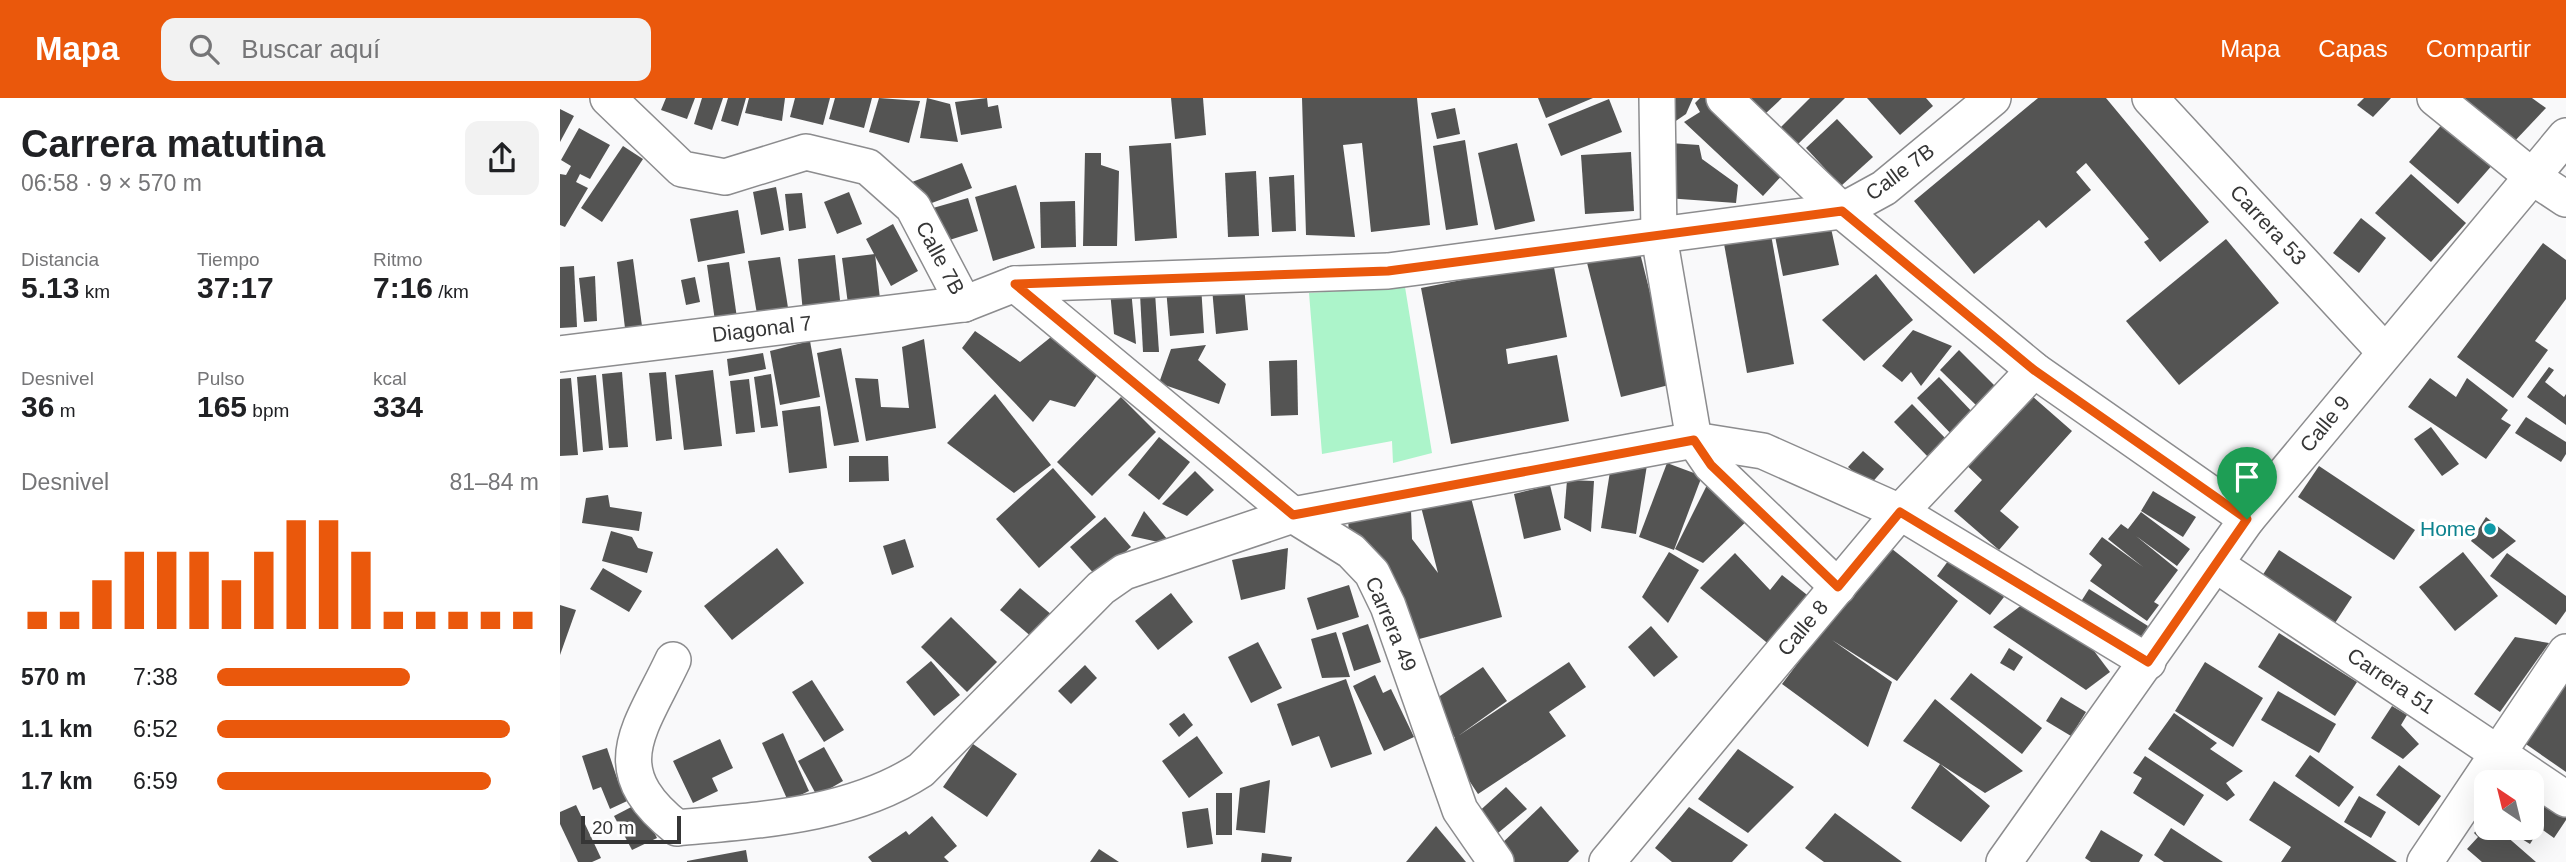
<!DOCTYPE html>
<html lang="es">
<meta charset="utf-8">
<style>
:root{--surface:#fff;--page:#f2f2f2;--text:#202124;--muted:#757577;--accent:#ea580c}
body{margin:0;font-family:Helvetica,sans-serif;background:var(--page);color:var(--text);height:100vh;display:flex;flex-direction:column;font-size:26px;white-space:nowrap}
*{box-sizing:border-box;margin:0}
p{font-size:23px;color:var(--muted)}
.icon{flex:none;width:38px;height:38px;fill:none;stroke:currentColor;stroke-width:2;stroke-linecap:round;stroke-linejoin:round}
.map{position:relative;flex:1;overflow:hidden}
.panel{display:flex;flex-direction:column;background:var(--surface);width:560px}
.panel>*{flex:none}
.needle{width:46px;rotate:325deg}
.tools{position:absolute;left:1914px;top:672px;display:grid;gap:14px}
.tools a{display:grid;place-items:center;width:70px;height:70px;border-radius:14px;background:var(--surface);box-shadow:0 7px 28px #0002;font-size:35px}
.scale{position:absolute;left:21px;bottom:18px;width:100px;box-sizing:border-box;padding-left:7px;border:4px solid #363636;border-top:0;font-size:19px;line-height:24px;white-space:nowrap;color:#363636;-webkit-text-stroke:5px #fff;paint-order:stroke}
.pin{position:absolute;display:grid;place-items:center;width:60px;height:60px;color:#fff;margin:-72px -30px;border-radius:50% 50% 50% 0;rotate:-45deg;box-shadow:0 0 7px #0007}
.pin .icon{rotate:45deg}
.round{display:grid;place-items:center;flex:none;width:74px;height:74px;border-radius:14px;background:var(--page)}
.headline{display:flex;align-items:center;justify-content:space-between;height:119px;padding:0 21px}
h1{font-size:38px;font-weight:700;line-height:52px}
.figures{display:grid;grid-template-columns:repeat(3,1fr);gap:10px;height:119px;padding:7px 21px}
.figures div{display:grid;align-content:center}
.figures b{font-size:30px;font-weight:700}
.figures small{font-size:19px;font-weight:400}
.figures p{font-size:19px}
.chart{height:196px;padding:14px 21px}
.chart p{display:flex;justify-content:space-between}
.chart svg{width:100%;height:126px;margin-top:7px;stroke:var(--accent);stroke-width:6}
ul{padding:0 21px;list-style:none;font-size:23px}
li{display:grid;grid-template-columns:112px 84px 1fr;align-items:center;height:52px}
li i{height:18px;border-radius:9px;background:var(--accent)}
header{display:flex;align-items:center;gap:42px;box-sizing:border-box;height:98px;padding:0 35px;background:var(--accent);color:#fff}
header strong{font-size:33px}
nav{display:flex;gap:38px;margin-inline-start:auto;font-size:24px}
.search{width:490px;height:63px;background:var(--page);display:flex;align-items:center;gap:18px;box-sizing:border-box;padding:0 24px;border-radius:14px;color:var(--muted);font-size:26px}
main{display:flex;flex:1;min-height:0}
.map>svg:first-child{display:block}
.green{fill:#acf4ca}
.building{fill:#545453}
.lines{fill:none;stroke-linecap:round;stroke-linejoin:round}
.minor-casing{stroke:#8c8c8e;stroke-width:38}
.minor{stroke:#fff;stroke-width:35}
.route-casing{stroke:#fff;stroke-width:14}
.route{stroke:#ea580c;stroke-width:9}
.culture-dot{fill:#0f9aa8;stroke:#fff;stroke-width:2.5}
.labels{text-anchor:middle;stroke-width:7;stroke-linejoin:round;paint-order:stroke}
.street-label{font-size:21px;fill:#363636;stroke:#fff}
.culture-label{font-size:21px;fill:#0d838f;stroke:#fff;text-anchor:end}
</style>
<header>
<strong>Mapa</strong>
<div class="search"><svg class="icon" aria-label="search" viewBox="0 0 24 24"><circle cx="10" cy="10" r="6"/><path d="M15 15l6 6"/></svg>Buscar aquí</div>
<nav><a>Mapa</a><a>Capas</a><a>Compartir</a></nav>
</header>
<main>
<section class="panel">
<div class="headline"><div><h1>Carrera matutina</h1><p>06:58 · 9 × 570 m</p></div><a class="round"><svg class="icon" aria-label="share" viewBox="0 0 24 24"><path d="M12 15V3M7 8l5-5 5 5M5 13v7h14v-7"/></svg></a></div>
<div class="figures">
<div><p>Distancia</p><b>5.13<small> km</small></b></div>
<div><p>Tiempo</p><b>37:17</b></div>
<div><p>Ritmo</p><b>7:16<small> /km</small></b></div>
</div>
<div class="figures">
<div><p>Desnivel</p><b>36<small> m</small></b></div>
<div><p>Pulso</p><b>165<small> bpm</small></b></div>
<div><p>kcal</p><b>334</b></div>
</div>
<div class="chart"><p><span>Desnivel</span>81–84 m</p>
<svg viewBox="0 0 160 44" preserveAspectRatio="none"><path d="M5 44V38M15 44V38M25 44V27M35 44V17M45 44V17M55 44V17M65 44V27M75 44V17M85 44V6M95 44V6M105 44V17M115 44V38M125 44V38M135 44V38M145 44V38M155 44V38"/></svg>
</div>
<ul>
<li><b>570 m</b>7:38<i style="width:60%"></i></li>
<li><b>1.1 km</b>6:52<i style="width:91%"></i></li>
<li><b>1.7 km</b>6:59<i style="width:85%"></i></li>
</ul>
</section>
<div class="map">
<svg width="2006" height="764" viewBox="0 0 2006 764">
<rect width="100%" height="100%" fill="#f9f9fa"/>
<!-- green -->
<path class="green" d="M845,189L872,355L833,365L832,343L762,356L749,195Z"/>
<!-- building -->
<g class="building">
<path d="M106,0H135L127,21L101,12Z"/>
<path d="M142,0H163L152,32L134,26Z"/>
<path d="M168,0H186L178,28L161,23Z"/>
<path d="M189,0H225L222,23L185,15Z"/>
<path d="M235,0H270L263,27L230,19Z"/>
<path d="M275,0H312L304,30L269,21Z"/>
<path d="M319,0L360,3L349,45L309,34Z"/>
<path d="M367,0L390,6L398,44L360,40Z"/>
<path d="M427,0L428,9L438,7L442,30L401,37L395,4Z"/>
<path d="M611,0H643L646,37L615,41Z"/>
<path d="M742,0H857L870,127L811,134L802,45L783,47L795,139L746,137Z"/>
<path d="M978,0H1033L986,20Z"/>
<path d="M1108,0H1133L1126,16L1104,31Z"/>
<path d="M1140,0H1148L1226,73L1203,98L1124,24L1140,14L1135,5Z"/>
<path d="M1186,0H1222L1204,17Z"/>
<path d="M1250,0H1285L1236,48L1219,31Z"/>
<path d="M1307,0H1366L1373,8L1340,37Z"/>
<path d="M1478,0H1546L1649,124L1600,164L1584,144L1589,141L1526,65L1516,74L1531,92L1486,130L1479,122L1414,176L1354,103Z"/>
<path d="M1804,0H1831L1813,19L1797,7Z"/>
<path d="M1895,0H1972L1986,10L1951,47Z"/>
<path d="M1049,1L1062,34L1001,58L988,26Z"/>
<path d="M895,10L900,36L877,41L871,15Z"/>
<path d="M0,11L14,18L0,44Z"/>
<path d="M1277,21L1313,59L1281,88L1246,50Z"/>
<path d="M1886,22L1935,64L1898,106L1849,64Z"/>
<path d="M19,30L50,47L30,81L20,76L16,84L28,90L5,129L0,127V76L6,77L11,68L1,62Z"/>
<path d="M905,42L918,127L886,132L873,48Z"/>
<path d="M611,45L617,140L575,143L569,48Z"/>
<path d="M957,45L975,123L935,132L918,55Z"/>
<path d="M1110,45L1139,47L1142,61L1178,87L1176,105L1106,100Z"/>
<path d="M63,48L83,61L42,124L21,110Z"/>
<path d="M1071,54L1074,113L1025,116L1021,57Z"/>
<path d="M525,55H541V67L559,73L557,148H523Z"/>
<path d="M402,65L412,90L361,109L352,84Z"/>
<path d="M696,73L699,138L668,139L665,75Z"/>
<path d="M1851,76L1906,125L1871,164L1815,115Z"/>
<path d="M734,77L736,133L712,134L709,79Z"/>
<path d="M456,87L475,150L433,163L415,99Z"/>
<path d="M216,89L224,132L201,137L193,94Z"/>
<path d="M289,94L302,126L277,136L264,104Z"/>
<path d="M242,95L246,130L229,133L225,96Z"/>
<path d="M408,100L418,133L383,144L373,110Z"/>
<path d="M515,103L516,149L481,150L480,104Z"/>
<path d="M178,112L185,155L138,164L130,121Z"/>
<path d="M1801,120L1826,140L1799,175L1773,155Z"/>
<path d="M1269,121L1279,167L1223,178L1214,133Z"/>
<path d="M333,126L358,173L331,188L306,141Z"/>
<path d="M1210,131L1234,266L1187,275L1163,140Z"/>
<path d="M1666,141L1719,205L1619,287L1566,223Z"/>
<path d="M1077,143L1113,286L1061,299L1025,157Z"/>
<path d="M1983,145L2006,162V201L1975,243L1988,252L1953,300L1897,259Z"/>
<path d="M315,156L320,201L288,206L282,160Z"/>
<path d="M275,157L281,211L243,215L238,161Z"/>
<path d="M220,159L229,216L198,222L188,163Z"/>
<path d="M73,161L82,228L65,230L57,164Z"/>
<path d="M169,164L177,220L155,223L147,167Z"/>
<path d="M993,164L1007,239L946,251L948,266L997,257L1009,323L891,346L861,190Z"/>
<path d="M14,168L17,229L0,230V169Z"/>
<path d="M1316,176L1353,222L1304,263L1262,222Z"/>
<path d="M35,178L37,223L24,224L19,180Z"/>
<path d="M135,179L140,204L126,207L121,182Z"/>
<path d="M641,187L644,235L610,238L606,190Z"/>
<path d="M684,188L688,232L656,236L652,190Z"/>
<path d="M571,191L576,246L554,236L550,193Z"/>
<path d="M595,195L599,254H583L580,196Z"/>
<path d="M1353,232L1392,248L1361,288L1351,274L1342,284L1322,268Z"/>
<path d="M415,233L460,264L491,239L538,276L515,309L490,302L473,324L402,250Z"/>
<path d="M364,241L376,330L306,343L295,280L318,281L321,309L349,310L342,249Z"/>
<path d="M250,243L260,299L220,307L210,253Z"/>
<path d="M646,247L638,262L666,286L659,306L599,285L611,251Z"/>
<path d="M281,250L299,344L274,348L257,255Z"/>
<path d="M1399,252L1439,292L1420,311L1380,272Z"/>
<path d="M203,255L206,271L169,278L167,261Z"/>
<path d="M737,262L738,317L711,318L709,263Z"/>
<path d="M1989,269L1994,272L1985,284L2004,299L2006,296V327L1967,299Z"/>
<path d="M153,272L162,348L124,352L115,277Z"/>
<path d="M62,274L68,349L49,350L42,276Z"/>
<path d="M106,274L112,341L96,343L89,275Z"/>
<path d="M211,276L218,328L201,330L194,279Z"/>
<path d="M36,277L43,352L23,354L17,279Z"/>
<path d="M1379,279L1416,318L1394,339L1357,300Z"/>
<path d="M11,280L18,357L0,358V281Z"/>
<path d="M1870,280L1896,299L1907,280L1948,312L1941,321L1951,327L1926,361L1848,309Z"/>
<path d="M189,281L195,334L176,336L170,283Z"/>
<path d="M1464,291L1512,333L1440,413L1459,429L1439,452L1394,413L1422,382L1400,361Z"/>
<path d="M435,296L491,367L454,395L387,345Z"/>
<path d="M561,299L596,334L532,398L497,364Z"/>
<path d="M1352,306L1388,343L1370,361L1334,324Z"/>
<path d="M260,308L267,370L229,375L222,313Z"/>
<path d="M1966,319L2006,344V356L2001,364L1955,335Z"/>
<path d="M1871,329L1899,366L1882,378L1854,341Z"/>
<path d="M599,339L630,364L599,402L568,377Z"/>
<path d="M1303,353L1324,371L1309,388L1288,369Z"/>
<path d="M289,358H328L329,383L289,384Z"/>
<path d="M1052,361L1087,367L1076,436L1041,430Z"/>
<path d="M1107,365L1142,378L1114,452L1079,439Z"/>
<path d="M1759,368L1855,432L1834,462L1738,399Z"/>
<path d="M493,370L536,419L479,470L436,421Z"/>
<path d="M635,373L654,392L627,418L602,406Z"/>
<path d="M1153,375L1193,417L1143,465L1115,451Z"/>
<path d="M1007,382L1034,383L1031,434L1004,420Z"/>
<path d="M990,387L1001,432L964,441L954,396Z"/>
<path d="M909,392L942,519L848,544L789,445L788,414L851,412L852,441L878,475L860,405Z"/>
<path d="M1593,393L1636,419L1623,439L1581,413Z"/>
<path d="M48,397L50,409L82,414L79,433L22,425L26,400Z"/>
<path d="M584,413L612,447L571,438Z"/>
<path d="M1581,414L1630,451L1617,468L1576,438L1618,472L1594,504L1599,507L1587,523L1530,483L1542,467L1529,456L1542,439L1583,469L1548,441L1561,426L1568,431Z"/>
<path d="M545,419L571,449L537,479L510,449Z"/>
<path d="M1926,419L1956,443L1933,461L1911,443Z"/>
<path d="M51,433L72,439L78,450L93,454L87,475L42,463Z"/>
<path d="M345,441L354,469L332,477L323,448Z"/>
<path d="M1327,447L1398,503L1337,583L1272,542L1332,584L1308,649L1222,586Z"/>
<path d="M217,450L244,485L172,542L144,508Z"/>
<path d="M728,450L725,491L681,502L672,462Z"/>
<path d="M1719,452L1792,499L1775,525L1702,478Z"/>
<path d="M1109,454L1139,472L1108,525L1082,499Z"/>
<path d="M1903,454L1938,498L1895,533L1859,489Z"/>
<path d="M1175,455L1210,492L1222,477L1251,500L1211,548L1140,490Z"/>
<path d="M1947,455L2006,498V513L1996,527L1930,478Z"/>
<path d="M1391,459L1444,499L1430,517L1377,478Z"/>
<path d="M43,470L82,493L69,514L30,491Z"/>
<path d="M789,487L799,519L757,532L747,500Z"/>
<path d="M460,490L492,517L473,540L440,512Z"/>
<path d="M1529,491L1588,528L1574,551L1515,513Z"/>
<path d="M611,495L633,524L598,552L575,523Z"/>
<path d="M1463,506L1522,537L1550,574L1526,592L1433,529Z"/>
<path d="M0,507L16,512L0,557Z"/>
<path d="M391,519L437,564L407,594L361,549Z"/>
<path d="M808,526L821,564L794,573L782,535Z"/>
<path d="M1091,528L1118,559L1094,579L1068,549Z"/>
<path d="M776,534L790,579L762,580L751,541Z"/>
<path d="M1719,535L1797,584L1775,618L1698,569Z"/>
<path d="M1955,539L1989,545L1940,614L1914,596Z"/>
<path d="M698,544L722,590L691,605L668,559Z"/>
<path d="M1449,550L1463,559L1454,573L1440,565Z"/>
<path d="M371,563L400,597L374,618L346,584Z"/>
<path d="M1009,564L1026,589L989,614L1006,638L918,696L885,646L895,640L871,604L923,569L947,603L898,638Z"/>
<path d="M1645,564L1703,600L1673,649L1615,613Z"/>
<path d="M525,567L537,580L511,606L498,593Z"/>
<path d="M1411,575L1482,630L1462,656L1390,601Z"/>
<path d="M815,577L823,595L831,591L854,639L824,653L793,588Z"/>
<path d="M786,581L812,656L771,670L759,638L732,648L717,606Z"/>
<path d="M252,582L284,632L264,644L232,594Z"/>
<path d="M2006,585V674L1960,642Z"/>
<path d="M1718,593L1776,626L1759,655L1701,622Z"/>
<path d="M1501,599L1526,614L1511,638L1486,623Z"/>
<path d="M1375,601L1463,673L1425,695L1380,666L1430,708L1401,744L1351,710L1380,666L1343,643Z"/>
<path d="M1832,608L1847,617L1841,627L1859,646L1843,661L1811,640Z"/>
<path d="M624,615L633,627L619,639L609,626Z"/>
<path d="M1614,615L1657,645L1650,651L1683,673L1666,685L1675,697L1667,703L1588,651Z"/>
<path d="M223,635L249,693L228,703L202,645Z"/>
<path d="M637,638L663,675L629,700L602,663Z"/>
<path d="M160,641L173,670L152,680L158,693L133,705L113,663Z"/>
<path d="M413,646L457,676L427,719L383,689Z"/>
<path d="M264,649L283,683L257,698L238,663Z"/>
<path d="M47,650L58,683L69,677L78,698L50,711L41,689L33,692L22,658Z"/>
<path d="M1178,651L1234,689L1188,735L1138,701Z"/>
<path d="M1750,657L1794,689L1779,709L1735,678Z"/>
<path d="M1585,658L1644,697L1624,728L1573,695L1582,680L1573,675Z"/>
<path d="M1839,667L1881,698L1859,728L1816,697Z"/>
<path d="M710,682L705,735L676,732L680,690Z"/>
<path d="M1714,683L1837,764H1721L1731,749L1689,722Z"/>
<path d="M946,689L967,711L932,740L915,717Z"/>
<path d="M1972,694L2006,716V722L1994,740L1980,730L1970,746L1957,738L1963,730H1972Z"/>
<rect x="656" y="695" width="16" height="42"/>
<path d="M1799,698L1826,714L1811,740L1784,724Z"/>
<path d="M79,705L97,740L72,752L54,718Z"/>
<path d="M16,707L41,760L32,764H18L0,726V714Z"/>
<path d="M981,708L1019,753L1008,764H951L938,749Z"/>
<path d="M1129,709L1188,747L1172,764H1112L1095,750Z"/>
<path d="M648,710L653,746L627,750L622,714Z"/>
<path d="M1275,715L1342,764H1264L1245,750Z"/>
<path d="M372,718L397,748L384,759L389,764H312L308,759L346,733L349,737Z"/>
<path d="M1927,720V730H1937L1976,764H1922L1907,751L1918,739L1914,735Z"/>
<path d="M876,728L906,764H846Z"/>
<path d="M1611,730L1663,764H1604L1594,757Z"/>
<path d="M1541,732L1583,757L1579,764H1531L1525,760Z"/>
<path d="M539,751L559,764H530Z"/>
<path d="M186,752L188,764H127V763Z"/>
<path d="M702,755L732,759L731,764H701Z"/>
</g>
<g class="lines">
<defs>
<g id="minor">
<path d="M48,0L122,71L165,79L246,54L308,69L353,109L404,206"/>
<path d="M1097,0L1099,138L1134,342L1151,367L1278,489"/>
<path d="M1164,0L1282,113L1474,272L1687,421"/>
<path d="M1590,0L1825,254"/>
<path d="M1875,0L1974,80L2006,101"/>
<path d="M455,186L733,417L791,453L812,475L828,508L900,712L936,764"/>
<path d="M0,256L404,206L455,186L828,173L1282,113L1324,90L1433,0"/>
<path d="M1655,466L2006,701"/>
<path d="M113,562C80,632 42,671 117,730C199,722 290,718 361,672L541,490L564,474L733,417L1134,342L1203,353L1340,414L1588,564"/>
<path d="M1047,764L1340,414L1474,272"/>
<path d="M1444,764L1687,421L2006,38"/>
<path d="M1865,764L2006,554"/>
</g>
</defs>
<!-- minor casing -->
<use href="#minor" class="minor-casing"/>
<!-- minor -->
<use href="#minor" class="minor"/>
</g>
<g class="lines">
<defs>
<path id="route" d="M1282,113L1474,272L1687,421L1588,564L1340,414L1278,489L1151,367L1134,342L733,417L455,186L828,173Z"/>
</defs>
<!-- route casing -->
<use href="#route" class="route-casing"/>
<!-- route -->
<use href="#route" class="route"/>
</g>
<!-- markers -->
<circle class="culture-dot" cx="1930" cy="431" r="7"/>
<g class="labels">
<!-- street labels -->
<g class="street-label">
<text transform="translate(1340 74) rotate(-37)" y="7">Calle 7B</text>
<text transform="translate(1708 127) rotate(47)" y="7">Carrera 53</text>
<text transform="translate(380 160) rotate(62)" y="7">Calle 7B</text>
<text transform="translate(202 231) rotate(-7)" y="7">Diagonal 7</text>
<text transform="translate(1765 326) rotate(-51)" y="7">Calle 9</text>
<text transform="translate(831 526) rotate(67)" y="7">Carrera 49</text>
<text transform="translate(1243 530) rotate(-50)" y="7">Calle 8</text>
<text transform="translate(1831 583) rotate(34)" y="7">Carrera 51</text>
</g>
<!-- culture labels -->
<g class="culture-label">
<text x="1916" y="438">Home</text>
</g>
</g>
</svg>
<div class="tools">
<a><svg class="needle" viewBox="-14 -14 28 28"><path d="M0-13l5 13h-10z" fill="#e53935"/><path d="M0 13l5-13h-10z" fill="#757577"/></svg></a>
</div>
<div class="scale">20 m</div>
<div class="pin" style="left:1687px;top:421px;background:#1e9e55"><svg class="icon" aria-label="arrive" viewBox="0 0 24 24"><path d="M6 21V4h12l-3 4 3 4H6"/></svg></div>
</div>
</main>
